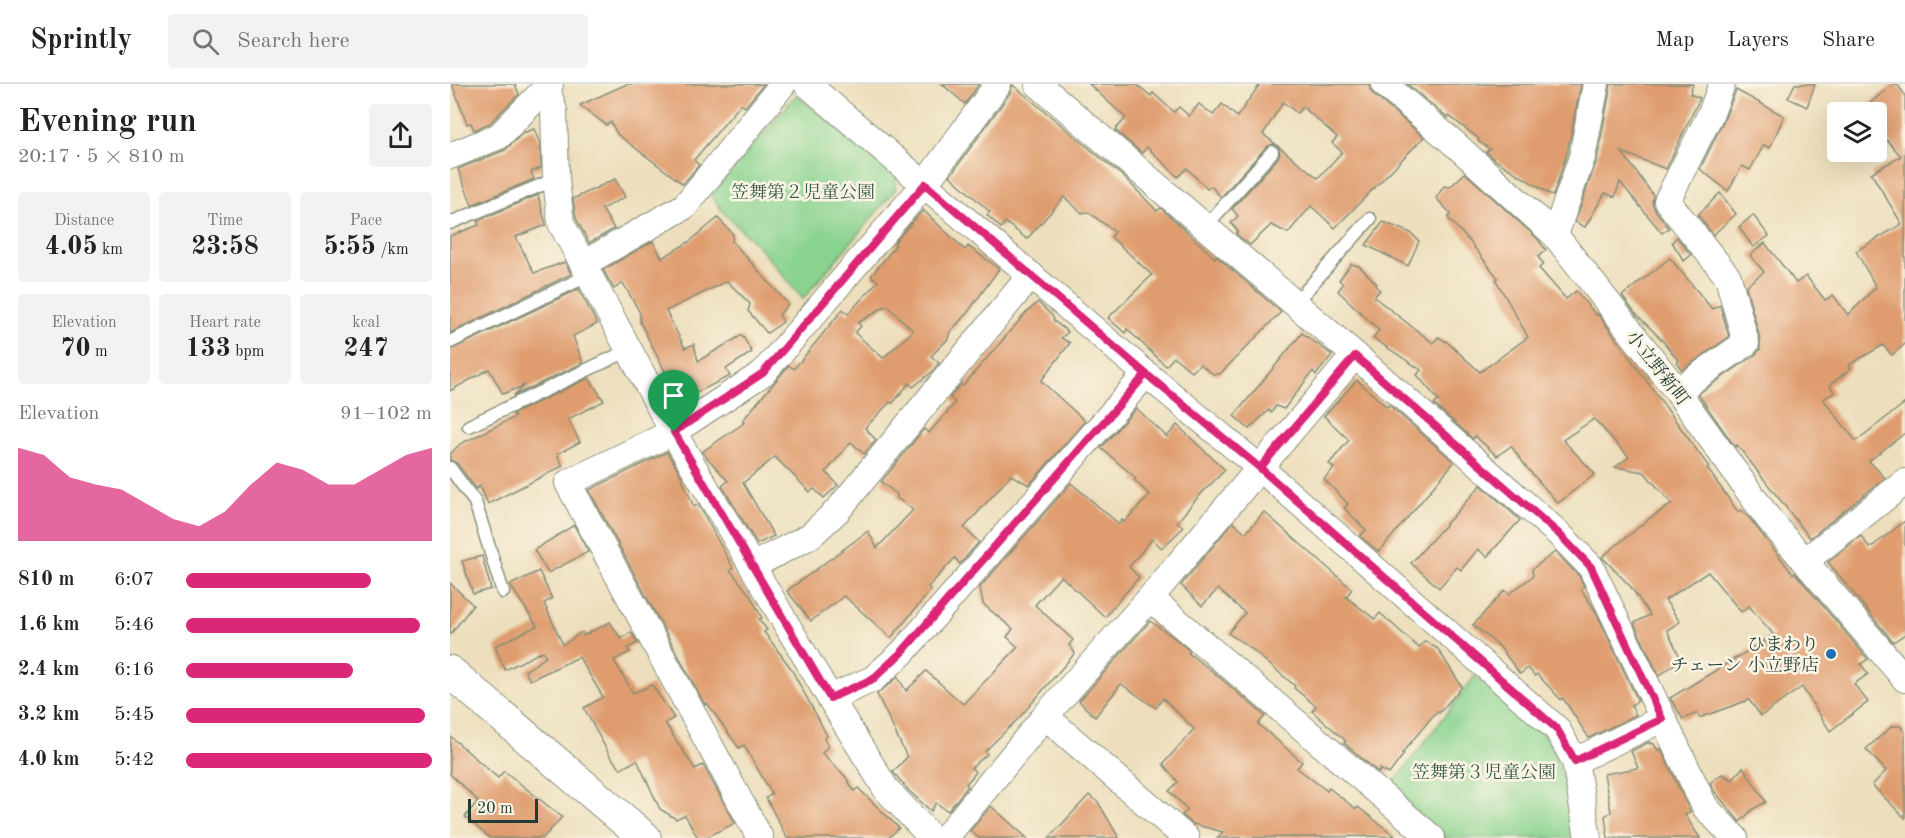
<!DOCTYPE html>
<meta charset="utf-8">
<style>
:root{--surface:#fff;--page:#f2f2f2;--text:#222;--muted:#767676;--line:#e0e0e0;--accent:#db2777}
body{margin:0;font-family:"Old Standard TT","Noto Serif JP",serif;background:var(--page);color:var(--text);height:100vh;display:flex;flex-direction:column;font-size:22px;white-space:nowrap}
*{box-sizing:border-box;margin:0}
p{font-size:20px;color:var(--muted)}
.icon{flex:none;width:33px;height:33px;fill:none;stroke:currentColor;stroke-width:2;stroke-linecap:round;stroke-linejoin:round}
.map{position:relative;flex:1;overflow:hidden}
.sheet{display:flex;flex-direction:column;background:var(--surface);width:450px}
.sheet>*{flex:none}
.buttons{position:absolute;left:1377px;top:18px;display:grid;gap:12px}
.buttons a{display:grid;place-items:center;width:60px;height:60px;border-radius:6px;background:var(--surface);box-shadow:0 6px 24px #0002;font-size:30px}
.scale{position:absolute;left:18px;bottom:15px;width:70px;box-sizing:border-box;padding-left:6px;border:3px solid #1f3d34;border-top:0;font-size:16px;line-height:21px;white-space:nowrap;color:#1f3d34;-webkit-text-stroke:4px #fcf5e5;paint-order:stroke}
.pin{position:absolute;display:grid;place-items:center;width:51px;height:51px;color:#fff;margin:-62px -26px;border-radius:50% 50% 50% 0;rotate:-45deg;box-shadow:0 0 6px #0007}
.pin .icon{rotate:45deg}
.round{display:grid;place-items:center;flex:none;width:63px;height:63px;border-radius:6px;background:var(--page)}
.headline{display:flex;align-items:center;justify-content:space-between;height:102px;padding:0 18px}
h1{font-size:33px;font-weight:700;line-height:45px}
.metrics{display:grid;grid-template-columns:repeat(3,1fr);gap:9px;height:102px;padding:6px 18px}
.metrics div{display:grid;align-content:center;border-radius:6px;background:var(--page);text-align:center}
.metrics b{font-size:26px;font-weight:700}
.metrics small{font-size:16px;font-weight:400}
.metrics p{font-size:16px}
.chart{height:168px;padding:12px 18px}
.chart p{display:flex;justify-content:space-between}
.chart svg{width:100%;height:108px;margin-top:6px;fill:var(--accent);opacity:.7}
ul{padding:0 18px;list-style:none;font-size:20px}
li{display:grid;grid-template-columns:96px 72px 1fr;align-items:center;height:45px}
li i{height:15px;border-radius:8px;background:var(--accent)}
header{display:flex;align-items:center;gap:36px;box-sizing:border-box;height:84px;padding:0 30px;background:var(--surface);border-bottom:2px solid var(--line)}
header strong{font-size:28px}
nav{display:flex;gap:33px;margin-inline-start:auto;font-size:21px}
.search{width:420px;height:54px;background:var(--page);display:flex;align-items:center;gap:15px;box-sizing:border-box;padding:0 21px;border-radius:6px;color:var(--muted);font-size:22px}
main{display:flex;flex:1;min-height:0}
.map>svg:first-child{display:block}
.green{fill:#89d38f;stroke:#548862;stroke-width:1.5}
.building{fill:#df9c6e;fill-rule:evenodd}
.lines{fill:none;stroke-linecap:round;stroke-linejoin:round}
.service-casing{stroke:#868e78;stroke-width:15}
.minor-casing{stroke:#868e78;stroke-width:28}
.tertiary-casing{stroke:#868e78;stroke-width:34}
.service{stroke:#fff;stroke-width:12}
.minor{stroke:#fff;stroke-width:26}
.tertiary{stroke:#fff;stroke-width:32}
.route-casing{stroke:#fff;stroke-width:12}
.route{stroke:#db2777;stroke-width:8}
.poi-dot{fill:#1f6fb2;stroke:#fcf5e5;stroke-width:2}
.labels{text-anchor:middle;stroke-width:5;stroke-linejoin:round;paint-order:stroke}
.park-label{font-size:18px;fill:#345b46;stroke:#fcf5e5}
.street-label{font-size:18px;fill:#1f3d34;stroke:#fcf5e5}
.poi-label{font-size:18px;fill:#1f3d34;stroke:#fcf5e5;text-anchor:end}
</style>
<header>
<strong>Sprintly</strong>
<div class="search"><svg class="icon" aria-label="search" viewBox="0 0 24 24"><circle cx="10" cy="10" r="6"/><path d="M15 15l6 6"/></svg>Search here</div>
<nav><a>Map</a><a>Layers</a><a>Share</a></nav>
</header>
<main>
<section class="sheet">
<div class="headline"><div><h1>Evening run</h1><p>20:17 · 5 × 810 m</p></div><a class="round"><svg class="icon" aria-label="share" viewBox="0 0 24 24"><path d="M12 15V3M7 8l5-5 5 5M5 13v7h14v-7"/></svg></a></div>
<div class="metrics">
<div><p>Distance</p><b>4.05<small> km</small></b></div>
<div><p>Time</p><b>23:58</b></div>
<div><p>Pace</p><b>5:55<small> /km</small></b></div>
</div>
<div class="metrics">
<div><p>Elevation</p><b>70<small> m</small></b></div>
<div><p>Heart rate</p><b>133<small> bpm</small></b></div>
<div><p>kcal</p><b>247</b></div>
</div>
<div class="chart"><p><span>Elevation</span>91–102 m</p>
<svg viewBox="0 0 160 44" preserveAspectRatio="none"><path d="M0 44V6L10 9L20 18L30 21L40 23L50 29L60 35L70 38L80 32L90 21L100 12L110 15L120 21L130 21L140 15L150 9L160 6V44z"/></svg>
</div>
<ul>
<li><b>810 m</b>6:07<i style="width:75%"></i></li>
<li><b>1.6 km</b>5:46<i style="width:95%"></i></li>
<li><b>2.4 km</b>6:16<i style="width:68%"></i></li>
<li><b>3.2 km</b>5:45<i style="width:97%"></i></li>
<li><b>4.0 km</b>5:42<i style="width:100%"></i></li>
</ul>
</section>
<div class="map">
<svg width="1455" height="754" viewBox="0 0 1455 754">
<rect width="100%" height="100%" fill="#fcf5e5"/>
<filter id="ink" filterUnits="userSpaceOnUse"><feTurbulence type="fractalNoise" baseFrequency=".0167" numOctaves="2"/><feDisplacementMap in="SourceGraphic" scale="12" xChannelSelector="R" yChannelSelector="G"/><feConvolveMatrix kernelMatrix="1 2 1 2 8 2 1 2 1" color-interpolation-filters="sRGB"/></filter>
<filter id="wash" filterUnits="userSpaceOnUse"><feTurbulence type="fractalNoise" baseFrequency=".008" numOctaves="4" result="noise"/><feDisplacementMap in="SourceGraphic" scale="24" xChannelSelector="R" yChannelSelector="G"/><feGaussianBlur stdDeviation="1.35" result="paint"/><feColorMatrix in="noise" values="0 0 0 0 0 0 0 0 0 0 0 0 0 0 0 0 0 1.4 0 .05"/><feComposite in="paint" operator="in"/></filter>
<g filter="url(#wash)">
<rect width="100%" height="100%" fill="#eddfbd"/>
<!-- green -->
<g class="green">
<path d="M346,11L447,92L445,106L353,215L309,163L273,128L261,111Z"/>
<path d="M1025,592L1098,655L1122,716V754H996L939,705Z"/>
</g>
<g id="blocks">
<!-- building -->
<g class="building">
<path d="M2,0H65L69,10L40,39L24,46L21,39L17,40Z"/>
<path d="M177,0H314L295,23L291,20L244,76L249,81L233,100L167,50L161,38L156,41L130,21Z"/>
<path d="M492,0H529L515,20Z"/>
<path d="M639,0H686L701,12L703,9L724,28L729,23L739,32L749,20L763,31L772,20L787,33L810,0H919L920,6L924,11L974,53L885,144L861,122L838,149L821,141L800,161L786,150L788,147L781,139L788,132L782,125L828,74L830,69L828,62L823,60L816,63L771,113L761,102L757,105L737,84L728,93L697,63L692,69L665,46L676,34ZM833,18L847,29L853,23L887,53L882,59L892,68L868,94L813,50Z"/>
<path d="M957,0H1131L1117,69L1103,112L1045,76L1036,68L1040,65L1028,57L1029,55L999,32L998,34Z"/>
<path d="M1161,0H1243L1240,10L1250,14L1216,85L1172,68L1203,111L1202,119L1205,126L1219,144L1212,149L1170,98L1165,113L1155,109L1135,143L1125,138L1147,76Z"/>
<path d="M1345,0H1365L1357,23L1338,14Z"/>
<path d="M1443,0H1447L1455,11V260L1442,271L1433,261L1399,281L1401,284L1380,301L1384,309L1373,315L1406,357L1455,319V349L1419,377L1435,394L1360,454L1287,361L1285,363L1248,310L1305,271L1310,265V255L1296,202L1314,188L1300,171L1315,159L1346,199L1356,192L1375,216L1383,211L1398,231L1426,203L1406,167L1452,140L1421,89L1451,72L1426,44V28H1409Z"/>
<path d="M563,1L676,95L707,127L711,124L765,174L766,172L831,228L770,290H763L750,280L742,288L724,273L716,282L677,245L675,249L658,234L702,191L661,153L665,148L638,128L632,129L614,113L577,155L555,138L551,144L537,131L540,128L500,92L560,9Z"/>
<path d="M1286,6L1334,32L1320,64L1314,61L1300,86L1292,82L1278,107L1250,85L1274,36Z"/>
<path d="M84,45L90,60L91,84L81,88L84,95L22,121L8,85L55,66L73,49Z"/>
<path d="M1015,89L1087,154L1096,166L1088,173L1094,180L1089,184L1116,215L1126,207L1146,231L1148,230L1259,383L1257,384L1288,428L1291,426L1300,435L1343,490L1345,489L1418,575L1411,580L1418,590L1404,600L1418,618L1380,647L1352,603L1311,632L1299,616L1249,634L1248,629L1233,635L1220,614L1324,551L1299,522L1291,528L1258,488L1215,516L1230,538L1217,546L1231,575L1209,592L1184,539L1200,531L1180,502L1152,473L1200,434L1222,420L1194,388L1165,383L1179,373L1144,335L1113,356L1145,390L1108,419L1077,384L1061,362L1047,372L1025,352L1023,355L984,320L989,317L967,291L971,286L923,254L929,246L888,207L893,200L889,196L901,180L909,182L927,200L925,202L930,206L924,213L983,259L988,253L997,258L1030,288L1078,253L1046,196L1048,194L1020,158L998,134L1001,130L986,114L994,102L1000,103Z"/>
<path d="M165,95L175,113L152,125L164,145L139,159L126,134L123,115Z"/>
<path d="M1270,109L1286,130L1263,151L1248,131Z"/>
<path d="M88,111L96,141L66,153L84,189L115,178L121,190L0,249V152L29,141L27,137Z"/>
<path d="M473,126L515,166L518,162L549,185L518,228L500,248L498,255L481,272L489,279L482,288L463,303L459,299L443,319L440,318L415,344L426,356L414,370L401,358L376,388L388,401L374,414L364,405L360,408L325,373L293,399L324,452L307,460L272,402L278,397L252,368L294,339L292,337L339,281L344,285L393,225L398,230L428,197L421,192L446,161L444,159ZM437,221L463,247L433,274L405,249L411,242L408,239Z"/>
<path d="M1303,131L1319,152L1303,163L1289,143Z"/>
<path d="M268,134L283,150L282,157L338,220L329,231L333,238L317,249L298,227L300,220L277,197L216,227L235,264L244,260L248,277L292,251L302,268L276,285L280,292L230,317L190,238V229L173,199L164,205L153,186L203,157L212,174L239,158Z"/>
<path d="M933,138L961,149L969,157L958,182L916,161Z"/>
<path d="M1227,153L1241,171L1234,177L1222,158Z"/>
<path d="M1220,174L1262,225L1270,221L1279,253L1232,286L1227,279L1229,277L1212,256L1185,229L1172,212Z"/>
<path d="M129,205L147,240L123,252L133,279L63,312L75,301L53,310L39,285L0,307V266Z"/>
<path d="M588,218L603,233L604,237L618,248L611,254L620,259L591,297L635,337L579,401L561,391L514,444L529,458L510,480L505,474L478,503L481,506L441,554L394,512L361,537L337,507L418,447L427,464L463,426L447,414V410L431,398L474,345L479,349L505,319L500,313L511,300L513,302L575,230Z"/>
<path d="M852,249L882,271L866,291L863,287L834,325L826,322L821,329L819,326L799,345L784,332Z"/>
<path d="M139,294L154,317L118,335L130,358L107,370L113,382L38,420L30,402L26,405L7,379L0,376V370L10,360L65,333L63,330Z"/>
<path d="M907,296L937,323L939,321L1004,378L929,468L910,452L916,446L894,424L898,420L874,395L884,384L879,380L899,356L874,332Z"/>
<path d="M686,324L717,353L727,341L775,386L748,413L727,438L734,443L712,464L702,455L679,483L689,493L655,533L611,492L585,521L623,556L619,561L625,569L569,634L535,667L537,670L521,684L526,688L516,700L518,702L498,727L486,719L481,727L459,707L443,688L457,673L427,610L448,593L456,607L476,587L513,620L568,563L557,553L563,545L533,520L530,503L621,399L669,440L672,436L674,438L700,411L684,396L686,394L651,364Z"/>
<path d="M217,368L229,387L244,423L248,420L283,484L280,486L300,511L312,534L309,535L317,546L314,548L340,583L369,636L377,652L374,654L378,662L372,669L395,692L404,707L408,704L449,744L438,754H337L316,714L322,710L294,661L289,664L257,619L255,621L139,406Z"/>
<path d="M1031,401L1070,436L1037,473L1028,465L1011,486L1007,483L989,504L961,479Z"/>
<path d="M814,428L902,505L896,513L925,535L930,529L969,564L975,557L988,565L1012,603L989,629L987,627L952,669L954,670L939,690L930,685L929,689L894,659L896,657L862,627L866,622L844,604L845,602L799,563L778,549L795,529L768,505L752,522L731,501L783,438L796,449Z"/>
<path d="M1455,437V550L1443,558L1378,478L1411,452L1420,464Z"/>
<path d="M124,441L138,468L98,489L84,466Z"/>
<path d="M1105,468L1129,492L1134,502L1131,505L1146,528L1188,617L1181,621L1186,631L1139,654L1113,614L1111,616L1087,590L1085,592L1078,584L1070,590L1050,563L1023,541L1055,506L1059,510L1083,492L1082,485Z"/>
<path d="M32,472L41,505L23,510L12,477Z"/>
<path d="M89,487L102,515L94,519L113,561L132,548L133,552L160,538L171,555L181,548L188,559L177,564L180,568L164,576L183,609L202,601L224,634L215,639L245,685L253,681L285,739L255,754H248L235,731L226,735L210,725L187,676L171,685L160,672L134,624L153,613L129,573L80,596L75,587L96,573L93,567L55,586L45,562L87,542L60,501Z"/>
<path d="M0,499L23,521L0,551Z"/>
<path d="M700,537L724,554L740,567L738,569L762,587L815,632L808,640L852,678L847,684L877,707L879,704L906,725L908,723L945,752L767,754L773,748L743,740L732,731L738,726L719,707L728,698L713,680L744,645L713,614L706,624L671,600L645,633L629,617Z"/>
<path d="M1442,642H1450L1455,648V734L1422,701L1436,687L1416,665Z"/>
<path d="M0,652L48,694L54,687L112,733L93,754H40L15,733L28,717L0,690Z"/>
<path d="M1199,658L1200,660L1203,659L1208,666L1211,665L1240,728L1235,731L1250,754H1158L1155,732L1161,728L1154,690L1188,684L1181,667Z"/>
<path d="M1293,683L1316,718L1303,725L1290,738L1265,708L1260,699L1272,690L1282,696Z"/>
<path d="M639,711L648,718L669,754H599Z"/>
<path d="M541,722L577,754H529L520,747Z"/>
</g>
</g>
</g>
<g filter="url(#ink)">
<use href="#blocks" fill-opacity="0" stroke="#868e78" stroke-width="1.5"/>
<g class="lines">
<defs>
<g id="service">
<path d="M0,139L106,95"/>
<path d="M755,143L822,68"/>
<path d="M845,219L920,135"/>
<path d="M0,258L139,191"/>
<path d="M19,342L179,266"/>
<path d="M0,384L25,418L53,508"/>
</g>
<g id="minor">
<path d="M357,0L696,290L810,384L1107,645L1125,677L1138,754"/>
<path d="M588,0L905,271L1109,450L1141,483L1255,723L1285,754"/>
<path d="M934,0L1006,61L1105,151L1227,307L1318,434L1455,595"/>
<path d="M97,4L104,27L106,95L111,139L223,348L380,614L436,705L482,754"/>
<path d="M0,72L49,52L100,0"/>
<path d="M1105,151L1132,73L1146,0"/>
<path d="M133,180L235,122L333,0"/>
<path d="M1227,307L1296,259L1278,193L1217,117L1261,29L1272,0"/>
<path d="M1355,477L1455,398"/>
<path d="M302,482L360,452L388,426L581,191"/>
<path d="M700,514L982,754"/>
<path d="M380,614L423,595L452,569L696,290"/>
<path d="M595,632L736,754"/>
<path d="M1125,677L1212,635"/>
<path d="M310,754L118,399L223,348L313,289L475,100L548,0"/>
<path d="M495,754L595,632L700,514L905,271"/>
</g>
<path id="tertiary" d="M0,588L195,754"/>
</defs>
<!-- service casing -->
<use href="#service" class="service-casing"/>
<!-- minor casing -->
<use href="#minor" class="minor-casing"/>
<!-- tertiary casing -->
<use href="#tertiary" class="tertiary-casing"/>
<!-- service -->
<use href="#service" class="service"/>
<!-- minor -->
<use href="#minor" class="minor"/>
<!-- tertiary -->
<use href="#tertiary" class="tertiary"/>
</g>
</g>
<g class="lines" filter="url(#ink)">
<defs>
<path id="route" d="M224,348L313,289L475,100L696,290L810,384L1063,606L1107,645L1125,677L1212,635L1141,483L1109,450L905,272L810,384L696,290L452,568L423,595L380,614L224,348"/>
</defs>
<!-- route casing -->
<use href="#route" class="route-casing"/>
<!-- route -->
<use href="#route" class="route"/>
</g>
<!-- markers -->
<circle class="poi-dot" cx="1381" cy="570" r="6"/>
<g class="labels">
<!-- park labels -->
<g class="park-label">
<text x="353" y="114">笠舞第２児童公園</text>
<text x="1034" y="694">笠舞第３児童公園</text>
</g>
<!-- street labels -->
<g class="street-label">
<text transform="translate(1208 284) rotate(52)" y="6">小立野新町</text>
</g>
<!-- poi labels -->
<g class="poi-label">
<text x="1369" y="566">ひまわり<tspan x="1369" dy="21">チェーン 小立野店</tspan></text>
</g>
</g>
</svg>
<div class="buttons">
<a><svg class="icon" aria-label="layers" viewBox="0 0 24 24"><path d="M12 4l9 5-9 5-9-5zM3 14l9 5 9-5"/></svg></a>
</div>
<div class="scale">20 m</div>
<div class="pin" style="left:224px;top:348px;background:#1e9e55"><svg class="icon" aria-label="arrive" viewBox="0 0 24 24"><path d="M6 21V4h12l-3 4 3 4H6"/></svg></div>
</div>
</main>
